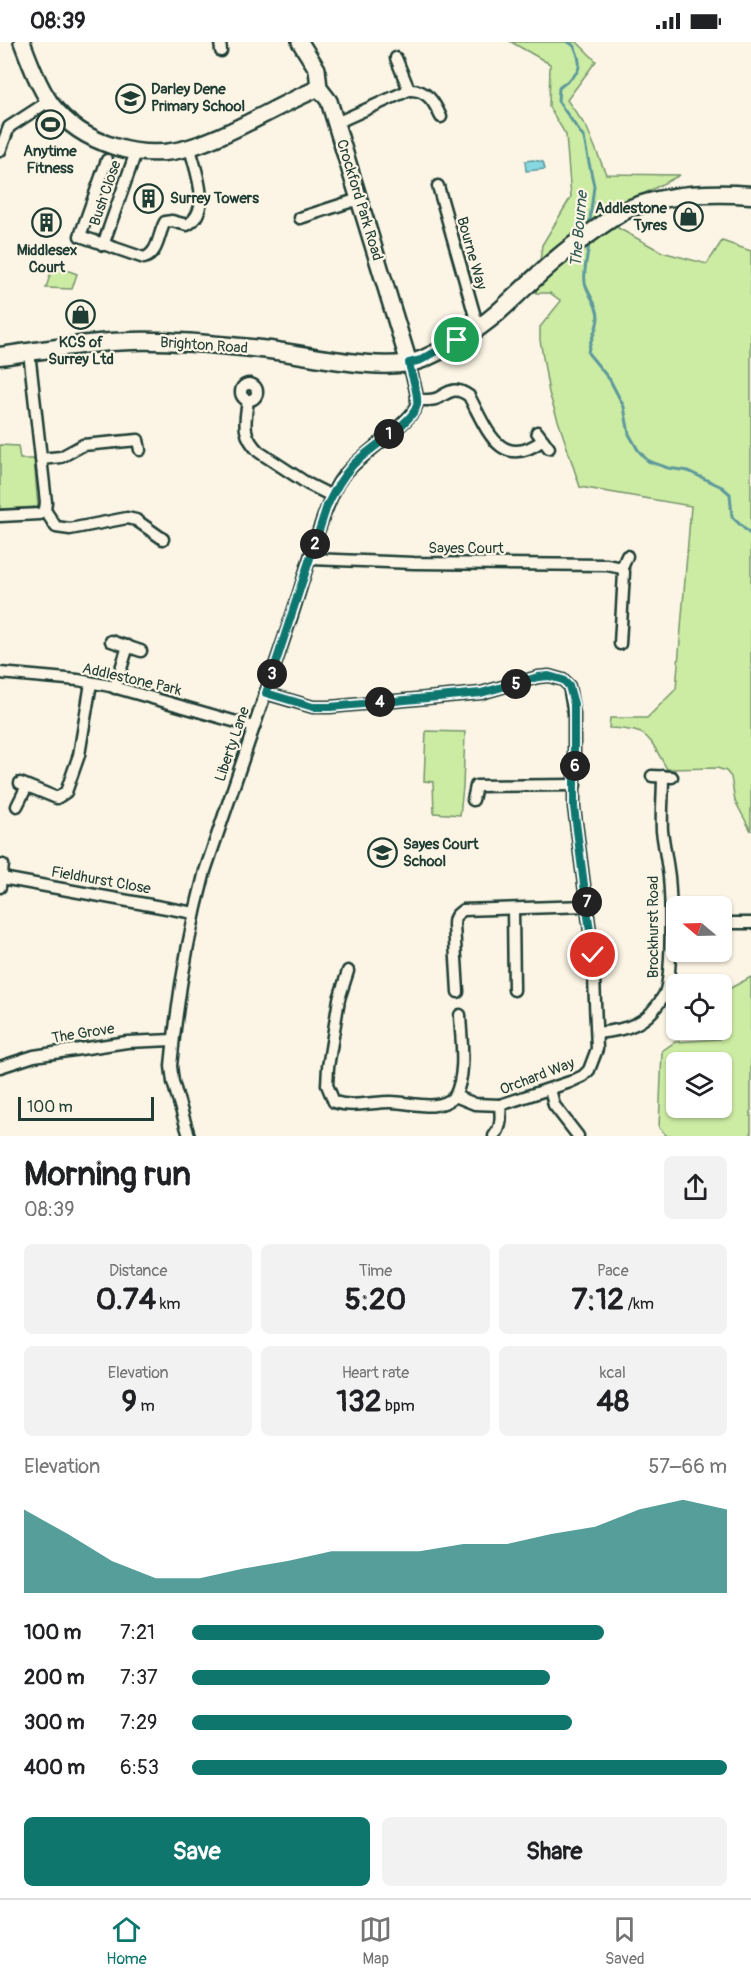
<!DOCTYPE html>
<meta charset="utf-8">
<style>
:root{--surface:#fff;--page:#f2f2f2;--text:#202124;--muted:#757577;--line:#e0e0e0;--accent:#0f766e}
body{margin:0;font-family:Pangolin,sans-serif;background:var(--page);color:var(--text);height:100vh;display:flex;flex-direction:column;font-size:22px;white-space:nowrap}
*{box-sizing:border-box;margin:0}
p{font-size:20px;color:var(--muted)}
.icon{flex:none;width:33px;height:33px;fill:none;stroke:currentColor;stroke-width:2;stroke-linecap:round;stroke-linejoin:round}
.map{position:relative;height:1094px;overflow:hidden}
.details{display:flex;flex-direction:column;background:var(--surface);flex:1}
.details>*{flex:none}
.needle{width:39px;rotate:289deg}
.fabs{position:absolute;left:666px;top:854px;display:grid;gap:12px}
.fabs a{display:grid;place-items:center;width:66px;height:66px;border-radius:9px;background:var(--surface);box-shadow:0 2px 4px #0004;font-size:30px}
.scale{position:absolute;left:18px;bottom:15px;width:136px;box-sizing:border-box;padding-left:6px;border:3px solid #1f3d34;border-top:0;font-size:16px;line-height:21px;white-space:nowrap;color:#1f3d34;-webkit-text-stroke:4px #fcf5e5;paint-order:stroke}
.pin{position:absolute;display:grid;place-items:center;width:51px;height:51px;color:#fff;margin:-26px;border:3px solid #fff;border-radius:50%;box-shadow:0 2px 6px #0007}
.km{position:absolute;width:30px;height:30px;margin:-15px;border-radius:50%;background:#222;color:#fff;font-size:16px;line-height:30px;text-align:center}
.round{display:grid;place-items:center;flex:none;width:63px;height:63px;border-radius:9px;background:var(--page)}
.summary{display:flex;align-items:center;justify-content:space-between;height:102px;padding:0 24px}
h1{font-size:33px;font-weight:700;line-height:45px}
.figures{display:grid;grid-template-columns:repeat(3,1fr);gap:9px;height:102px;padding:6px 24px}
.figures div{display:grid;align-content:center;border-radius:9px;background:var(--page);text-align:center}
.figures b{font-size:30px;font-weight:700}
.figures small{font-size:16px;font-weight:400}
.figures p{font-size:16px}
.chart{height:168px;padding:12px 24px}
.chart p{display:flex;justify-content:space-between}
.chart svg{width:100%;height:108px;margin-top:6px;fill:var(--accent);opacity:.7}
.button{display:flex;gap:12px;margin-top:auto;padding:12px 24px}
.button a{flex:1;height:69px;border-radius:9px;background:var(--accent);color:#fff;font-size:24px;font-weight:700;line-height:69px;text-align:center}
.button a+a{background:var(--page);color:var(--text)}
ul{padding:0 24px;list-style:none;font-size:20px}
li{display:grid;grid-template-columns:96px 72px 1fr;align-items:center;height:45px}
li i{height:15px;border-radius:8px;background:var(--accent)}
.status{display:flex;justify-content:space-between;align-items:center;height:42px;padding:0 30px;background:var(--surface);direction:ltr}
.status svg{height:16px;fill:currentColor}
.tabs{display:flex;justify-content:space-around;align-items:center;height:84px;border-top:2px solid var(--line);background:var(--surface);font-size:16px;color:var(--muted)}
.tabs a{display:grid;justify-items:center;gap:3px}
.tabs .selected{color:var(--accent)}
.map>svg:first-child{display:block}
.green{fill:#cceba3;stroke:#76946c;stroke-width:1.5;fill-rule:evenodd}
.water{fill:#87d7e1;stroke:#5d999c;stroke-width:1.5}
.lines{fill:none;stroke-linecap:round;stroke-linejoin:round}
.stream{stroke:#5d999c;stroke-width:3}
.street-casing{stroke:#1f3d34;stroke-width:15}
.secondary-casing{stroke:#1f3d34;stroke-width:20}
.primary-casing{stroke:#1f3d34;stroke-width:21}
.street{stroke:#fcf5e5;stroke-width:10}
.secondary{stroke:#fcf5e5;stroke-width:15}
.primary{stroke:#fcf5e5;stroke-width:16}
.route-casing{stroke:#fff;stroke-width:12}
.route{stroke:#0f766e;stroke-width:8}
.labels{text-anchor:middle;stroke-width:4.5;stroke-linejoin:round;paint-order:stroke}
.poi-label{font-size:15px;font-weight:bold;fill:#1f3d34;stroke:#fcf5e5;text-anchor:start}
.street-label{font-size:15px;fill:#1f3d34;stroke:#fcf5e5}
.water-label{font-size:16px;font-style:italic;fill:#345c57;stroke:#fcf5e5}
</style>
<div class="status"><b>08:39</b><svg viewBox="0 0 49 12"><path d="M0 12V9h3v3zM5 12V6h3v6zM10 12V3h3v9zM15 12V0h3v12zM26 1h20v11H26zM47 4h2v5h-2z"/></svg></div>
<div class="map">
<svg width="751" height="1094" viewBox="0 0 751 1094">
<rect width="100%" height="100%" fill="#fcf5e5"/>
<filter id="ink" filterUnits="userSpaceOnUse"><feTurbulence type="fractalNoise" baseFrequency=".0167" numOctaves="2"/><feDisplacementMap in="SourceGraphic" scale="12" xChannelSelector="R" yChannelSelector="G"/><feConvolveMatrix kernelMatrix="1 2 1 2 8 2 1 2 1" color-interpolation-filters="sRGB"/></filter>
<g filter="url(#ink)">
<!-- green -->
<g class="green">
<path d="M511,0H577L596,19L567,58L587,86L606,132L680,133L620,164L618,186L662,210L707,222L722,199L751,209V789L735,759L731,735L726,729L717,726L667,727C647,693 651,688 609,686L610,676H647L676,647L691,464L580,445L549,351L540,298V285L561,259L550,251H536L542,203L571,155L566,93L549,65L550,22Z"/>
<path d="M53,223L77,232L72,247L46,246Z"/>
<path d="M0,403L18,404L20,417H34L38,465L0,467Z"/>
<path d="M426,689L465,690L463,745L460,773L434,771L433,740L424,739Z"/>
<path d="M751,935V1094H667L659,1086L662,1009L675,1000L719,997L725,949ZM676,1020H722V1065H676Z"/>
</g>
<!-- water -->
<path class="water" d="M533,118L543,120L545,127L526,129L525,119Z"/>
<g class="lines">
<!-- stream -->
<g class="stream">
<path d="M568,0C574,3 575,5 577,11C584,31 574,33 559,46L558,59L584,96L588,116L594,144L589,186"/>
<path d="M589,198C589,212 583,225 585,240C587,252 598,262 598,275C598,288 589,298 588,311L610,338L624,365L629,392L638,408L648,419L668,426L688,429L722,445L730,452L732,475L751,493"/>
</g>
<defs>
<g id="street">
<path d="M220,0L221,9"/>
<path d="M396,16L409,48"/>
<path d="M336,81L409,48C427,47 434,60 441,75"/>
<path d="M0,109L9,85L49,59"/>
<path d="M107,118L80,194L144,216C159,211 158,192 165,180L172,179L187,183C213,168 195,128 190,106"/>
<path d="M438,144L478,285"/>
<path d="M300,176L359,157"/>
<path d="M103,203L136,110"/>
<circle cx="249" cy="350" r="8"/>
<path d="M248,358C245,381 241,392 259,410L308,442L332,454"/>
<path d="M417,358C423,358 432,359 438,356C450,349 456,344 469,354C487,387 500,430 543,398"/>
<path d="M537,390L549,406"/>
<path d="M41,417L61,415L83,403L138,398L140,408"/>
<path d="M45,468L56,485L70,487L127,476L136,478L163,497"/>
<path d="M0,474L40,472L45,468L46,460L29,310"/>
<path d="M311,517L414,521L607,523L622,526"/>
<path d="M111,599L141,609"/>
<path d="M620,602L624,530L622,526L627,514"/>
<path d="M0,631L78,638L110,644L254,685"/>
<path d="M115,646L128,604"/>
<path d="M265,651L313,665H330L481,651L538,635L549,634L563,638L569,644L574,672V765L593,913L597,1007L589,1028L583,1034L570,1040L500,1063C501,1075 502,1085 494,1094"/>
<path d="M652,734L672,735"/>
<path d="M20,741L57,756L66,750L79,713L91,641"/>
<path d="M473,758L476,744L575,743"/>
<path d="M17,764L27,744"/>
<path d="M2,836L194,871"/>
<path d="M0,845L3,823"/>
<path d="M513,868L514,948"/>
<path d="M722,881H751"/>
<path d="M348,929L339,957L328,1025L327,1043L334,1060C353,1066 372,1060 391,1060C412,1060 438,1071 455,1054L475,1062L500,1063"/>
<path d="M458,950L454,883C454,875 456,873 463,868L587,864"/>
<path d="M597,991C628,988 648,982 664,953C673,936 671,856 669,835C667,819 664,804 662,789C661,771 663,752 663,734"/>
<path d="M0,1025L34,1014L127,1000L173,998"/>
<path d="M550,1047L554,1063L578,1094"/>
<path d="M455,1054C467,1030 461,999 460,973"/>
<path d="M189,1094L173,1040L171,1024C177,958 188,893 205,829C233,745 262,662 290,579C305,535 316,487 336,445C349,417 415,381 417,361C418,349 411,333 409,321"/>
</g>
<g id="secondary">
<path d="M22,0C30,21 38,43 51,62C82,102 142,121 191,105C235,91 276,64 319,46"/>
<path d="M300,0L317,27L319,46L329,59L409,321"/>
</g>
<path id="primary" d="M0,314C52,307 105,297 158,299C195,300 233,304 270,308C308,313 389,332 423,317C452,304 483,285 506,263C535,236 559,212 592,190C603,182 614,174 626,168C664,152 710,150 751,153"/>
</defs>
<!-- street casing -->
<use href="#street" class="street-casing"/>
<!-- secondary casing -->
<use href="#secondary" class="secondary-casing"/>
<!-- primary casing -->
<use href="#primary" class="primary-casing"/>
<!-- street -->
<use href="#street" class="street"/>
<!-- secondary -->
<use href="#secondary" class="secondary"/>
<!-- primary -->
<use href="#primary" class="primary"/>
</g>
</g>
<g class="lines" filter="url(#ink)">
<defs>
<path id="route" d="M457,298L421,318L409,321C411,333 419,351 417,363C413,381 366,408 352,424C341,436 334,449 327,464L266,651L313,665H330L481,651L538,635L549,634L563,638L569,644L574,662V765L593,913"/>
</defs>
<!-- route casing -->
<use href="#route" class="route-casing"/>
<!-- route -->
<use href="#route" class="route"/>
</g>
<!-- icons -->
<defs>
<symbol id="school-ring" viewBox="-11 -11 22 22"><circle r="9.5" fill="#fcf5e5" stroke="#1f3d34" stroke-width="1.5"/><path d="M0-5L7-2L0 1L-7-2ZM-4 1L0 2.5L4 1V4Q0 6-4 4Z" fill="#1f3d34"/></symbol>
<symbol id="stadium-ring" viewBox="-11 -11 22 22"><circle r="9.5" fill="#fcf5e5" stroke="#1f3d34" stroke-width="1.5"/><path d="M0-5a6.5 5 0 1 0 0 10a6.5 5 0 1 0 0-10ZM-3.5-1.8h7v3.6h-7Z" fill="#1f3d34"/></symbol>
<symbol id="building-ring" viewBox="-11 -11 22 22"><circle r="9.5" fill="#fcf5e5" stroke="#1f3d34" stroke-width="1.5"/><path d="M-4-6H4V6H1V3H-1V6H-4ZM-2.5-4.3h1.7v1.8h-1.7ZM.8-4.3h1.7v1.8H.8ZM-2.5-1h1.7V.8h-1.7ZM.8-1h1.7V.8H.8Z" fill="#1f3d34"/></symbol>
<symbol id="shop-ring" viewBox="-11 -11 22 22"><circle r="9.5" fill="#fcf5e5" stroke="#1f3d34" stroke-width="1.5"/><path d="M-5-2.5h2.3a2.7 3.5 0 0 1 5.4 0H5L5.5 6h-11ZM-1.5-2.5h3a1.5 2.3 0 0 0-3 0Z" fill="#1f3d34"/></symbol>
</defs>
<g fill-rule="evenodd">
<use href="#school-ring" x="114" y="40" width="33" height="33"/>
<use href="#stadium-ring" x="34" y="66" width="33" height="33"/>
<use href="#building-ring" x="132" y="140" width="33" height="33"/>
<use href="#shop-ring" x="672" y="158" width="33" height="33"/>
<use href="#building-ring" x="30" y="164" width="33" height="33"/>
<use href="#shop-ring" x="64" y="256" width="33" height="33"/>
<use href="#school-ring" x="366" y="794" width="33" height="33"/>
</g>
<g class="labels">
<!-- poi labels -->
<g class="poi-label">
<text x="151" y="52">Darley Dene<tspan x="151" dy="17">Primary School</tspan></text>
<text x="50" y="114" text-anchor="middle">Anytime<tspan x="50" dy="17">Fitness</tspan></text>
<text x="170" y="161">Surrey Towers</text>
<text x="667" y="171" text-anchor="end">Addlestone<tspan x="667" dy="17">Tyres</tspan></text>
<text x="47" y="213" text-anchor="middle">Middlesex<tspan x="47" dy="17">Court</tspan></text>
<text x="81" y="305" text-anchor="middle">KCS of<tspan x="81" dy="17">Surrey Ltd</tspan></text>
<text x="403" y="807">Sayes Court<tspan x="403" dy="17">School</tspan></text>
</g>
<!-- street labels -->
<g class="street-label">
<text transform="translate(105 151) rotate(-71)" y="5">Bush Close</text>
<text transform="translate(360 158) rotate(73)" y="5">Crockford Park Road</text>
<text transform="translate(472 211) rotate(74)" y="5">Bourne Way</text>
<text transform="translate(204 303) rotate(4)" y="5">Brighton Road</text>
<text x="466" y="511">Sayes Court</text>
<text transform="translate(132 637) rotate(13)" y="5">Addlestone Park</text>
<text transform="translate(232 702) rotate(-71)" y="5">Liberty Lane</text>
<text transform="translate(101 838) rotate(10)" y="5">Fieldhurst Close</text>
<text transform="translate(653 885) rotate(-90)" y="5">Brockhurst Road</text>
<text transform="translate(83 991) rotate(-9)" y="5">The Grove</text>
<text transform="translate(537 1034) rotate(-21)" y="5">Orchard Way</text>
</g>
<!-- water labels -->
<g class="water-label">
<text transform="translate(578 187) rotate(-85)" y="6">The Bourne</text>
</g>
</g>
</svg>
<div class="fabs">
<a><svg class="needle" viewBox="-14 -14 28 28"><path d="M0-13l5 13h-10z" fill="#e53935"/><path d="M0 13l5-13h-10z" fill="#757577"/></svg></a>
<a><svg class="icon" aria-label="locate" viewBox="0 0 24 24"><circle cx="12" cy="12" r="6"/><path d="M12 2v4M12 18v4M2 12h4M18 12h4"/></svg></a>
<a><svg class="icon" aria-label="layers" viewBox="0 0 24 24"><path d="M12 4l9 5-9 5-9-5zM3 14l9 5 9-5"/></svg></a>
</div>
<div class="scale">100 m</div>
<div class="pin" style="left:457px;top:298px;background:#1e9e55"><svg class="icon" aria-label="arrive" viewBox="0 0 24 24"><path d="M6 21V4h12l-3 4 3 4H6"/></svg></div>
<div class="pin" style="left:593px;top:913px;background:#d93025"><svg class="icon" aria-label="check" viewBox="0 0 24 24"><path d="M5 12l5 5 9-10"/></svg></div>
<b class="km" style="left:389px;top:392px">1</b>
<b class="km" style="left:315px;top:502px">2</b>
<b class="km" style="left:272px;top:632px">3</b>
<b class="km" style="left:380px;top:660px">4</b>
<b class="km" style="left:516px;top:642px">5</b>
<b class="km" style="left:575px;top:724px">6</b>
<b class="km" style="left:587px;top:860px">7</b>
</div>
<section class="details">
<div class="summary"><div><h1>Morning run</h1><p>08:39</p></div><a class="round"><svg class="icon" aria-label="share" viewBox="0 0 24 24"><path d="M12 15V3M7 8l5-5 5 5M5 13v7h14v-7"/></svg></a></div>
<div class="figures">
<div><p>Distance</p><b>0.74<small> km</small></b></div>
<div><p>Time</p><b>5:20</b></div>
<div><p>Pace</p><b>7:12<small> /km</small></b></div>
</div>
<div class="figures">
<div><p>Elevation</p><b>9<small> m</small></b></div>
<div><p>Heart rate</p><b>132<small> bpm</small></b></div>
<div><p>kcal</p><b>48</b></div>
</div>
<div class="chart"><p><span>Elevation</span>57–66 m</p>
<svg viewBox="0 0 160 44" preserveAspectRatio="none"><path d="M0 44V10L10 20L20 31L30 38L40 38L50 34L60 31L70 27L80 27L90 27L100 24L110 24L120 20L130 17L140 10L150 6L160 10V44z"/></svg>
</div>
<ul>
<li><b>100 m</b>7:21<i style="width:77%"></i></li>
<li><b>200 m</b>7:37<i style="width:67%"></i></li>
<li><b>300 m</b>7:29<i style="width:71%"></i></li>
<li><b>400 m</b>6:53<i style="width:100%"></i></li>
</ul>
<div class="button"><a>Save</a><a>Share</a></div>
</section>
<nav class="tabs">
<a class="selected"><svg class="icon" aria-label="home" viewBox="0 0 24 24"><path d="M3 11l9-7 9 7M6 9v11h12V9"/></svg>Home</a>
<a><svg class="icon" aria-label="map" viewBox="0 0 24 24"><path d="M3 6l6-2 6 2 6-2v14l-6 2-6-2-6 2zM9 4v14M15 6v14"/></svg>Map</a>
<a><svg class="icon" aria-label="saved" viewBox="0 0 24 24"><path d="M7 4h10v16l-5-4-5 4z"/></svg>Saved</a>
</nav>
